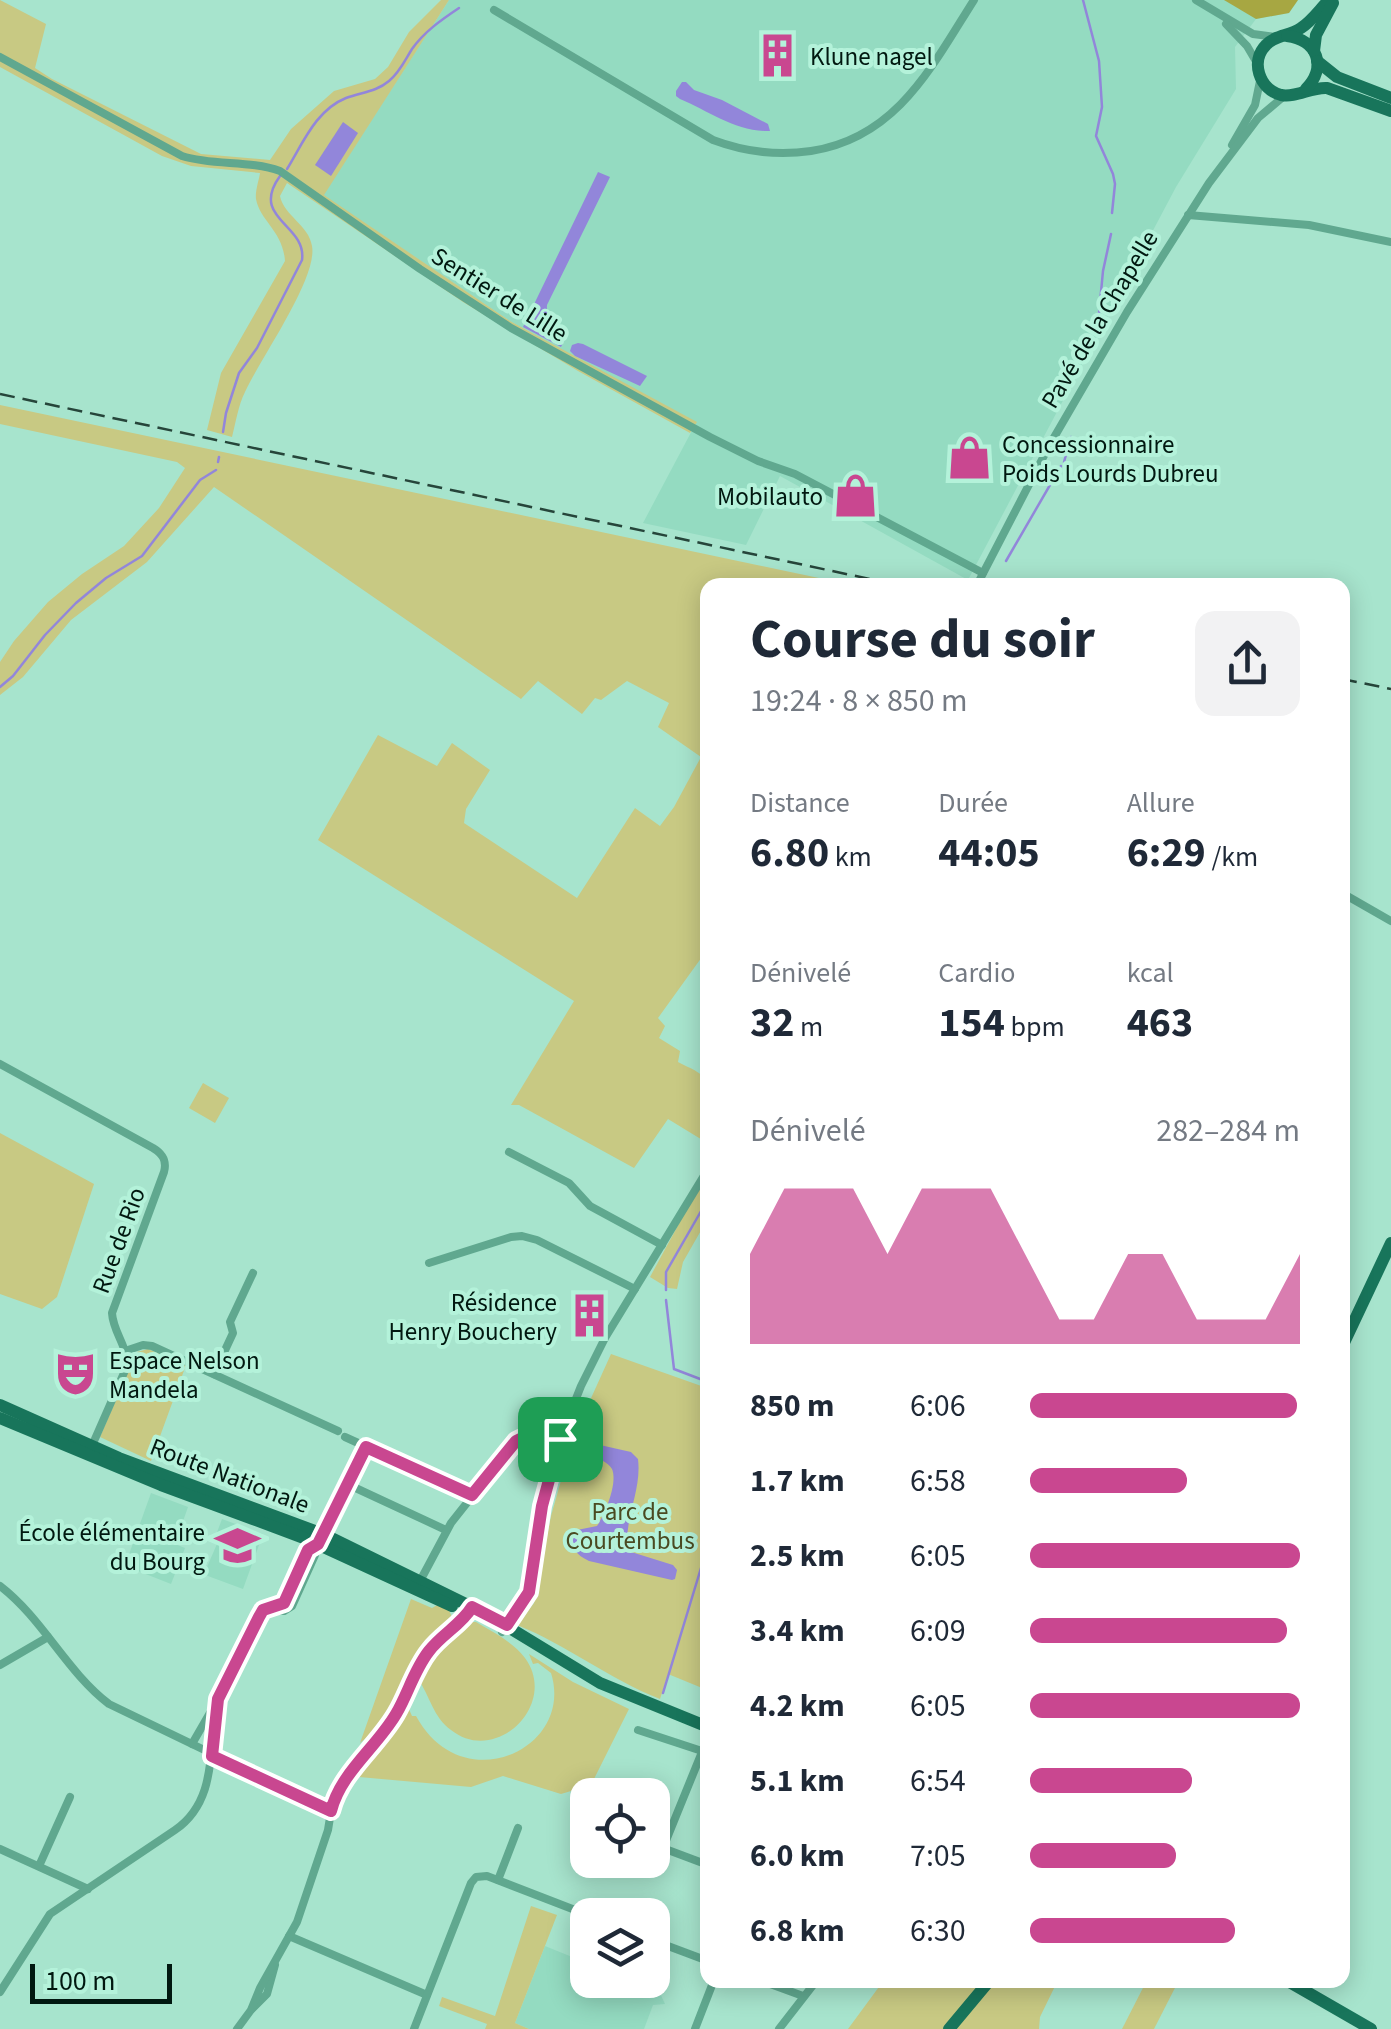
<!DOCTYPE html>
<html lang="fr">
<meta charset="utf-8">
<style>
:root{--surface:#fff;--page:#f2f2f3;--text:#1f2937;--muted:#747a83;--accent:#c94790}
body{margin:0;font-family:"Source Sans 3",sans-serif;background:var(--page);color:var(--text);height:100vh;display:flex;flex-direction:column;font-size:38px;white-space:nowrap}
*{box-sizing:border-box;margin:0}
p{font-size:32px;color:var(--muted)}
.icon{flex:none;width:55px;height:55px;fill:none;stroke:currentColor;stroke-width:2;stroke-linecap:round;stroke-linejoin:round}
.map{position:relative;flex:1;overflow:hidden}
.side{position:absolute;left:700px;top:578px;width:650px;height:1410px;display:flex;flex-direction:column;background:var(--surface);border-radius:20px;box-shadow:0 5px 25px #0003}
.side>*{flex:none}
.tools{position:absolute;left:570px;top:1778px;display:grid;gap:20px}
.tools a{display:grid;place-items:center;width:100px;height:100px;border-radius:20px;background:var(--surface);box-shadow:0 5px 25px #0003;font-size:50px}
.scale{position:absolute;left:30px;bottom:25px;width:142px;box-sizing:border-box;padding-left:10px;border:5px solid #011810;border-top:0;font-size:28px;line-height:35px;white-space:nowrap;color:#011810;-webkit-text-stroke:8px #b4f2da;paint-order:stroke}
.pin{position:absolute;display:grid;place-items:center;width:85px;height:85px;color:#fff;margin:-42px;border-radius:20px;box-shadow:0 5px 15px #0006}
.round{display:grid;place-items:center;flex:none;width:105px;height:105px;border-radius:20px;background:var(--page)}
.head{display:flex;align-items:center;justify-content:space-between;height:170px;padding:0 50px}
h1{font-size:55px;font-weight:700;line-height:75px}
.metrics{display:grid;grid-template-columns:repeat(3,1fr);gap:15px;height:170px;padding:10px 50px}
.metrics div{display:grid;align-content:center}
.metrics b{font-size:42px;font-weight:700}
.metrics small{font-size:28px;font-weight:400}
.metrics p{font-size:28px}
.chart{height:280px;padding:20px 50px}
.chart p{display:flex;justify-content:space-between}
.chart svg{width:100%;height:180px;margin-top:10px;fill:var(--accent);opacity:.7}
ul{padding:0 50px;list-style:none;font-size:32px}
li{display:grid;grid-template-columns:160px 120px 1fr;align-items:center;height:75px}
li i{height:25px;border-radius:12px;background:var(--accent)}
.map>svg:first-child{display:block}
.built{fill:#94dbc1}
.green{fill:#c8c983}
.forest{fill:#a7a742}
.water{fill:#9286da}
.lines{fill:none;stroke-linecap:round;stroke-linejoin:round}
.stream{stroke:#9286da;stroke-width:2.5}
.minor{stroke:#60a88f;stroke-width:8}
.primary{stroke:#18755b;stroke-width:12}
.rail{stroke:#26453a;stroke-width:2.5;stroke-dasharray:15 8;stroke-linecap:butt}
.route-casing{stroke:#fff;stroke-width:20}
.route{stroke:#c94790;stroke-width:12}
.labels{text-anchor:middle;stroke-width:8;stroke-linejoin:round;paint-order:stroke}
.poi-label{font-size:25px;fill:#011810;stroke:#b4f2da;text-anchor:start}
.street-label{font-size:25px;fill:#011810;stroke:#b4f2da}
.park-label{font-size:25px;fill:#4a4a21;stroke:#b4f2da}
</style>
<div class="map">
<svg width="1391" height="2029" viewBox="0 0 1391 2029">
<rect width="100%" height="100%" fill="#a7e4cd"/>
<!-- built -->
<g class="built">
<path d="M449,0H1298L1289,13L1256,19L1235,47L1236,89L1176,187L968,580L780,476L746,545L643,523L696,423L510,321L323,195Z"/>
<path d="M151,1493L188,1507L175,1544L185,1548L171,1584L138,1571V1564L127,1560Z"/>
<path d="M222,1519L263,1534L243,1589L189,1569L192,1562L207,1567L220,1537L216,1535Z"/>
<path d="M545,1946L587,1963L588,1980H632L638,1982L652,1980L653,1978L665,2004L653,2005L644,2029H529L515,2023Z"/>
</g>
<!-- green -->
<g class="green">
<path d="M0,0L46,24L35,68L52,79L201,154L270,160L291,129L334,91L375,79L388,67L409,32L441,0H449L324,195L510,321L697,422L690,433L578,371L463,302L287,183L280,196C284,216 309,225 312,246C318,278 260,359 245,392C238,406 236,422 232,437L207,430L221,373L285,261C283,231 260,221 256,199C255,191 259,180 260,173L191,166L162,156L0,67Z"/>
<path d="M0,405L852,585H708L707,950L658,1018L665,1026L659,1038L680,1051L678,1062C695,1071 718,1077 701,1099L707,1104V1137L704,1141L668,1119L634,1168L519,1105H511L574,1001L318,840L378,735L437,766L452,743L490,770L466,809L464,823L577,898L635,808L660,826L674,807L701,757L658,727L669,703L627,681L601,700L595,698L582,714L538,681L521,699L214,487L147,562L71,620L23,677L0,695V662L14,641L48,602L82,574L124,546L159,508L185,468L177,462L0,424Z"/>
<path d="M203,1083L229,1098L215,1123L189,1108Z"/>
<path d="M0,1133L94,1184L57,1297L42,1309L0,1294Z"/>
<path d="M707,1172V1220L683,1262L677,1289L668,1288L650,1277Z"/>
<path d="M148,1349L186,1365L151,1461L100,1437L131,1365L133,1353Z"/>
<path d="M611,1354L707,1388V1690L668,1674L660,1699C609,1679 567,1645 517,1625L534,1603L551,1516L573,1438Z"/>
<path d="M411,1599L432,1608L439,1604L449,1610L453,1620C443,1632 429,1642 420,1656C399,1689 393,1718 360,1743Z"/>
<path d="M471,1622H476C493,1632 513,1642 525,1658C559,1704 496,1766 451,1730C433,1717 430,1696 418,1679C431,1654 449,1636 471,1622Z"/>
<path d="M529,1654L573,1682L629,1709L591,1785L561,1794L503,1776L471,1787L359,1777L408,1707L412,1716H416C462,1801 575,1749 551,1673L538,1663L533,1664Z"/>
<path d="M531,1906L557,1915L515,2023L529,2029H485L487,2024L439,2006L442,1997L495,2016Z"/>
<path d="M884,1980H1058L1040,2017L1039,2029H848Z"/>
<path d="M1147,1980H1179L1154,2029H1122Z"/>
</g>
<!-- forest -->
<path class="forest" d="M1224,0H1298L1289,13L1256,19Z"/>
<!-- water -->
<g class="water">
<path d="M682,82H686L694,90L722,100L768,124L770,131C736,132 709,111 680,99L676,96V91Z"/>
<path d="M343,122L358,133L331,176L315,165Z"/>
<path d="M598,172L610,177L547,305C546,322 553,327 567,335L561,347L523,327Z"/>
<path d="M578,343L583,344L647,376L640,386L575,356L570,351L572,345Z"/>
<path d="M600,1445L631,1452L638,1459C642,1491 623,1520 628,1551L673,1565L677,1570L675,1579L672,1580L589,1561C574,1554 571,1547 572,1531L597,1526C605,1514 618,1483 612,1469C608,1462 597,1458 591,1455L590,1449Z"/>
</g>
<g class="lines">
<!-- stream -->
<g class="stream">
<path d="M1083,0L1099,61L1102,107L1096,136L1113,174L1115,184L1112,213"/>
<path d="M287,169C303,143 316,110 346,98C362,92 376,92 389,81C400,72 405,60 412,49C424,32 441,20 459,8"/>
<path d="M1097,334L1103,271L1111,234"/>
<path d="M223,432L226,413L239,373L257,348L302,260C307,224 249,219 280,176"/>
<path d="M218,462L219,457"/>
<path d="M1064,462L1071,437"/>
<path d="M1006,561L1061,466"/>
<path d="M0,687L13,676L45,635L76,603L106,578L142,556L200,480L216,470"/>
<path d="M666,1290V1272L708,1199"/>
<path d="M666,1300L674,1369L708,1382"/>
<path d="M663,1693L708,1545"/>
</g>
<!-- minor -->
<g class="minor">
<path d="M1196,0L1253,34L1276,37"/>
<path d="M494,10L713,140C745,152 777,156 811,151C897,138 932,66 974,0"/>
<path d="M1226,24L1247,46L1257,63"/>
<path d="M0,57L182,156C214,166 249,160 280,171L420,269L511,328L710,437L758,461L795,474L983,573"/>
<path d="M1232,145L1255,105L1260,81"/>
<path d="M1188,215L1309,225L1391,242"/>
<path d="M977,585L1049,446L1127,312L1209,183L1258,118L1283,97"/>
<path d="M1342,893L1391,921"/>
<path d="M0,1064L153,1148C163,1154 167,1161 164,1172L112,1313C113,1332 128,1347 127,1366L91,1448"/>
<path d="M509,1152L569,1183L590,1206L662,1245"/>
<path d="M429,1263L511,1237L522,1236L537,1240L635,1289"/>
<path d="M125,1351L143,1345L152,1346L338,1431"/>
<path d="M214,1374L233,1333L230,1322L253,1273"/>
<path d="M345,1437L472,1495"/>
<path d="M347,1484L446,1530"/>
<path d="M419,1583L451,1523L516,1441L529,1434L561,1439"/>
<path d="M0,1586C43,1619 66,1671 109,1704L331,1811"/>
<path d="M274,1610L284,1611L292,1606L315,1555L318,1544L366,1447"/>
<path d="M502,1632L527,1597L547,1486L564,1429L581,1386L605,1338L708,1169"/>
<path d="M0,1665L48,1637"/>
<path d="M638,1730L708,1753"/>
<path d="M192,1744L218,1699L261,1613L266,1609L284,1603L309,1550L318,1544"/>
<path d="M652,1844L708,1865"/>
<path d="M663,1848L702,1752"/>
<path d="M0,1849L88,1889"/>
<path d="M39,1866L70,1797"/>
<path d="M498,1880L518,1828"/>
<path d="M289,1936L427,1995"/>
<path d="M652,1940L708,1961"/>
<path d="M759,1980L803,1996"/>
<path d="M0,1992L50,1914L175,1830C219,1800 208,1745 218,1699"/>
<path d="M252,2009L267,1994L275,1965"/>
<path d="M237,2029L251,2010L260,1988L297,1922L328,1830L332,1805L341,1786L396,1713L428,1652L464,1620L473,1607"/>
<path d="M414,2029L471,1883L476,1877L487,1876L588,1915"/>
<path d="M695,2029L714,1980"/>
<path d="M779,2029L817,1980"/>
</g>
<!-- primary -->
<g class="primary">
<path d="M1329,0C1320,9 1312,21 1301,28C1290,36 1275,35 1266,45C1250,61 1259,89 1281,95C1296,98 1311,87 1327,88L1391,111"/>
<path d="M1287,36C1318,40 1327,67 1306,89"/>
<path d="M1314,51L1316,35L1333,3"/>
<path d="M1317,61L1337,77L1391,98"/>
<path d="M1342,1347L1391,1243"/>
<path d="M0,1405L119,1458L323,1534L490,1616L600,1683L708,1727"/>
<path d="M0,1418L161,1485L304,1538L452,1606"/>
<path d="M1286,1980L1371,2029"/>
<path d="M949,2029L990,1980"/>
</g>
<!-- rail -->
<g class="rail">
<path d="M0,394L898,585"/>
<path d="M1342,679L1391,689"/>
</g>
</g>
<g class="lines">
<defs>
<path id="route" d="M530,1434L560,1439L542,1506L529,1592L507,1625L472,1607C461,1625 442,1634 429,1651C414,1670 408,1694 396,1714C376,1748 341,1772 331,1811L212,1756L218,1699L259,1617L263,1610L284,1603L308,1550L318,1544L366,1447L472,1495L516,1441Z"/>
</defs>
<!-- route casing -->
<use href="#route" class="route-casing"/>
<!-- route -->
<use href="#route" class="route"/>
</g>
<!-- icons -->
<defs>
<symbol id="building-bare" viewBox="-9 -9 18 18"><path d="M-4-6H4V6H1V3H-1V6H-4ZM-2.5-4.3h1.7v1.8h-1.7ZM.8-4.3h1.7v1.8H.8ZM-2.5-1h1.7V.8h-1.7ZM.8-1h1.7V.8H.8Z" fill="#c94790" stroke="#b4f2da" stroke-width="2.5" paint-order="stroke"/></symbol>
<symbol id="shop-bare" viewBox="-9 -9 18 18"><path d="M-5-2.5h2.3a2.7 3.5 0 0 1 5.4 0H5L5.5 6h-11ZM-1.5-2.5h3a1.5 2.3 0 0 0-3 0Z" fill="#c94790" stroke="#b4f2da" stroke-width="2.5" paint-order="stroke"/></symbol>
<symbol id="theatre-bare" viewBox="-9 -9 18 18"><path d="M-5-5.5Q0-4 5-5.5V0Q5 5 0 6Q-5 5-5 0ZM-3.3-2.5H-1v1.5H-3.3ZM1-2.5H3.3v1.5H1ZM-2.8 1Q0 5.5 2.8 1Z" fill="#c94790" stroke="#b4f2da" stroke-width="2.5" paint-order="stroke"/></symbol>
<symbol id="school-bare" viewBox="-9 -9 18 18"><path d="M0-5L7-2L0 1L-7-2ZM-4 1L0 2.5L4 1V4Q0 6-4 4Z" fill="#c94790" stroke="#b4f2da" stroke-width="2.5" paint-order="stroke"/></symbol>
</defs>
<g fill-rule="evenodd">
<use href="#building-bare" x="746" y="24" width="63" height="63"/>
<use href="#shop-bare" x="938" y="426" width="63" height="63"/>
<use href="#shop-bare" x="824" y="464" width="63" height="63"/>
<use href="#building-bare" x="558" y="1284" width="63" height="63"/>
<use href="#theatre-bare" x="44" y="1342" width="63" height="63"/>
<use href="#school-bare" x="206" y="1514" width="63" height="63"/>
</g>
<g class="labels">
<!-- poi labels -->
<g class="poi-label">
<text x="810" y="65">Klune nagel</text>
<text x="1002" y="453">Concessionnaire<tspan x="1002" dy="29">Poids Lourds Dubreu</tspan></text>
<text x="823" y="505" text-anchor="end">Mobilauto</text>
<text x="557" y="1311" text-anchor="end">Résidence<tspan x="557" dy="29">Henry Bouchery</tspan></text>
<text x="109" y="1369">Espace Nelson<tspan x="109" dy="29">Mandela</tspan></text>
<text x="205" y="1541" text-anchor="end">École élémentaire<tspan x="205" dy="29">du Bourg</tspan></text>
</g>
<!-- street labels -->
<g class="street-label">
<text transform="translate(500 294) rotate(32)" y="9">Sentier de Lille</text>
<text transform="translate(1099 319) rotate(-59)" y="9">Pavé de la Chapelle</text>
<text transform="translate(118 1240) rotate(-70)" y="9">Rue de Rio</text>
<text transform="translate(230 1475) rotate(21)" y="9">Route Nationale</text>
</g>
<!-- park labels -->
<g class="park-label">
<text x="630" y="1520">Parc de<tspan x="630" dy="29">Courtembus</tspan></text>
</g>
</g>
</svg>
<div class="tools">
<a><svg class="icon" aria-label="locate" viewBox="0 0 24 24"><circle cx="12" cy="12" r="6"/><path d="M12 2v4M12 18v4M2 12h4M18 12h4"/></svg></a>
<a><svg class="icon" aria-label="layers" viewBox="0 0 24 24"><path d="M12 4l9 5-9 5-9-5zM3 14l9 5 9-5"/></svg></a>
</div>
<div class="scale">100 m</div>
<div class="pin" style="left:560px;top:1439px;background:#1e9e55"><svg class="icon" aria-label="arrive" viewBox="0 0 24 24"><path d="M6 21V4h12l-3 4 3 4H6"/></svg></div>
<section class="side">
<div class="head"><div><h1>Course du soir</h1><p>19:24 · 8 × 850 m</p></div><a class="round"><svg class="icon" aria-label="share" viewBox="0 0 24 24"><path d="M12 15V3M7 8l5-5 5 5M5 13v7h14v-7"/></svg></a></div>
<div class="metrics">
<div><p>Distance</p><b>6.80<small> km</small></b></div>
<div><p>Durée</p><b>44:05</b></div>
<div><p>Allure</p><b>6:29<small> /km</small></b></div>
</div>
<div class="metrics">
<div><p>Dénivelé</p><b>32<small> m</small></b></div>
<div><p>Cardio</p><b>154<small> bpm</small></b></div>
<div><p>kcal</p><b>463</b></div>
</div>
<div class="chart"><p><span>Dénivelé</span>282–284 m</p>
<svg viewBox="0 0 160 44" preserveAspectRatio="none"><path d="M0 44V22L10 6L20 6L30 6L40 22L50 6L60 6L70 6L80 22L90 38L100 38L110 22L120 22L130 38L140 38L150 38L160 22V44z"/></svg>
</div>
<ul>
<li><b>850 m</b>6:06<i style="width:99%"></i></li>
<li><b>1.7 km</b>6:58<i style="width:58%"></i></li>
<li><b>2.5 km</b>6:05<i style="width:100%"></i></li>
<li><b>3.4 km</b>6:09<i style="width:95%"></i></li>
<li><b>4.2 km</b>6:05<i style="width:100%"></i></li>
<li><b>5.1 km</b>6:54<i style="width:60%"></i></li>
<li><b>6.0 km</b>7:05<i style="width:54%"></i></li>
<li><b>6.8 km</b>6:30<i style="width:76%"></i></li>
</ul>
</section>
</div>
